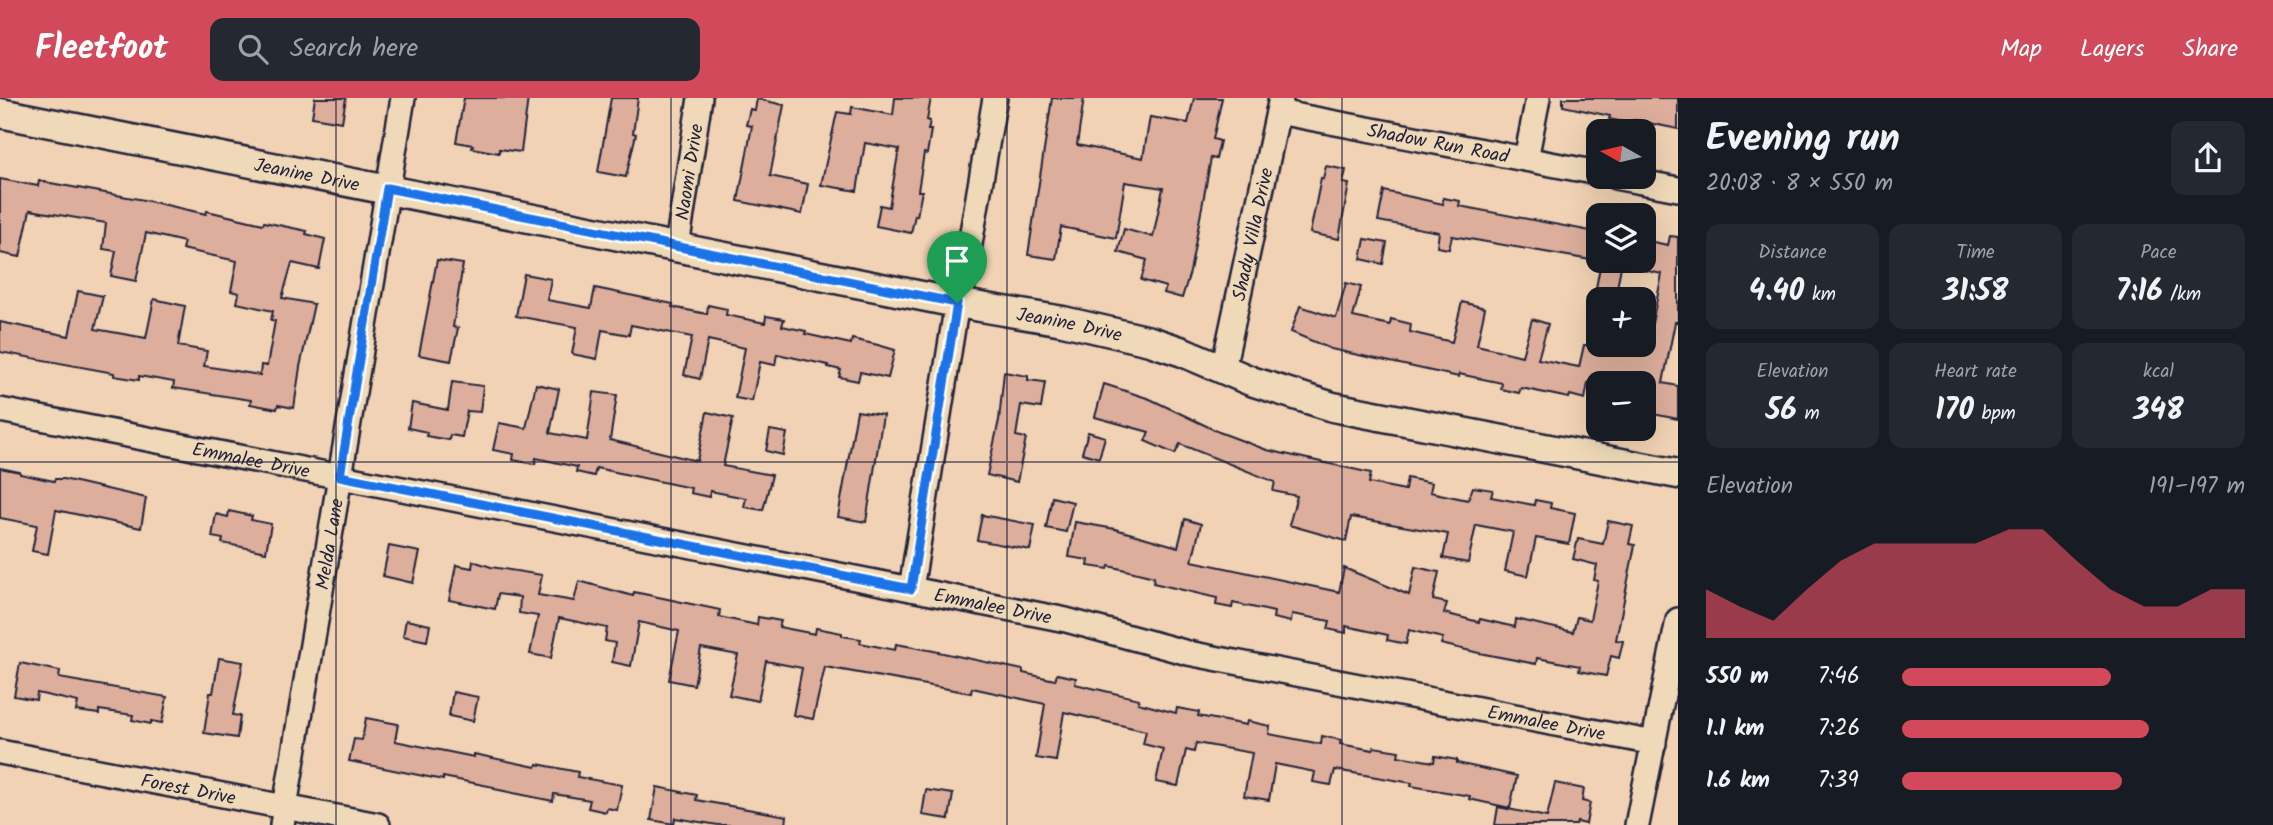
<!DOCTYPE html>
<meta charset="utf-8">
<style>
:root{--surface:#171b24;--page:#242831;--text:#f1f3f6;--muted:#9ea1a6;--accent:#d1495b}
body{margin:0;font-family:Kalam,sans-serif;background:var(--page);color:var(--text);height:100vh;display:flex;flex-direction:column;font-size:26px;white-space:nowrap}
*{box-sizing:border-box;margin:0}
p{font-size:23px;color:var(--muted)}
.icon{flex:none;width:38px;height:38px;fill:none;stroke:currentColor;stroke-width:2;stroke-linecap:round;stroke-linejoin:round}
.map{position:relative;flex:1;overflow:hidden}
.sheet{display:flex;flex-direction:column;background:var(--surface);width:595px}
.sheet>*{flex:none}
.needle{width:46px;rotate:278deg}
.fabs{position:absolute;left:1586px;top:21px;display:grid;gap:14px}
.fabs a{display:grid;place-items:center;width:70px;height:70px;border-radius:14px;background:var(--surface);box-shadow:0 7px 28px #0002;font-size:35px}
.pin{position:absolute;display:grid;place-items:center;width:60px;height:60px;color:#fff;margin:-72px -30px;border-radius:50% 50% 50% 0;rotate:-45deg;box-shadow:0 0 7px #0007}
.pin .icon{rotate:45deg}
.round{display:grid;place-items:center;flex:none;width:74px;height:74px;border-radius:14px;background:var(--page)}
.headline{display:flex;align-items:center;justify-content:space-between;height:119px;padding:0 28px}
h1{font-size:38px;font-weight:800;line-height:52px}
.stats{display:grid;grid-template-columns:repeat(3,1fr);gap:10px;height:119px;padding:7px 28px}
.stats div{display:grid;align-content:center;border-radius:14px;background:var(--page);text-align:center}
.stats b{font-size:30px;font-weight:800}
.stats small{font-size:19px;font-weight:400}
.stats p{font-size:19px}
.chart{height:196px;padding:14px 28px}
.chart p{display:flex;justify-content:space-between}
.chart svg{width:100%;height:126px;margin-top:7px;fill:var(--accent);opacity:.7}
ul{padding:0 28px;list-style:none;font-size:23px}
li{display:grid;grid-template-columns:112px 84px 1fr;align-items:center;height:52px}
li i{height:18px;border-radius:9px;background:var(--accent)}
header{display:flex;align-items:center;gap:42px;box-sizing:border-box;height:98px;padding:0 35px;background:var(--accent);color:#fff}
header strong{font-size:33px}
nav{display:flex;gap:38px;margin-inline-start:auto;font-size:24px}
.search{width:490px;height:63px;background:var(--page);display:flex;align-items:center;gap:18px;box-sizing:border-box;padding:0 24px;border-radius:14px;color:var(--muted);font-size:26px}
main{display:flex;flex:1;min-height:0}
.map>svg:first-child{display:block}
.building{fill:#ddae9c;stroke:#22223b;stroke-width:2}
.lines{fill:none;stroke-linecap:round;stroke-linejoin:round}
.minor-casing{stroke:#22223b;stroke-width:28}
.tertiary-casing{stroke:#22223b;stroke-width:33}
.minor{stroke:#efd9b8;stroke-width:23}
.tertiary{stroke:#efd9b8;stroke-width:28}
.route-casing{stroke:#fff;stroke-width:14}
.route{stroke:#1a73e8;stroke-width:9}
.grid{fill:none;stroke:#22223b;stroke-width:2;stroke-opacity:0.55}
.labels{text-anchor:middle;stroke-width:5;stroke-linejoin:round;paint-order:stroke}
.street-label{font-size:19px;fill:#22223b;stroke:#efd9b8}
</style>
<header>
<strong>Fleetfoot</strong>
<div class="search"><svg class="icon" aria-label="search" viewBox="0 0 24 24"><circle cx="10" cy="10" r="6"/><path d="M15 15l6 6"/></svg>Search here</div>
<nav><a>Map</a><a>Layers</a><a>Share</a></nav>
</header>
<main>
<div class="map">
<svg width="1678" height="727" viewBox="0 0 1678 727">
<rect width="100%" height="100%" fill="#f1d2b4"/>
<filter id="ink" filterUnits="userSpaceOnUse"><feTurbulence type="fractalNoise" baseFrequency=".0143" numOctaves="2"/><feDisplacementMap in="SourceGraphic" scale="14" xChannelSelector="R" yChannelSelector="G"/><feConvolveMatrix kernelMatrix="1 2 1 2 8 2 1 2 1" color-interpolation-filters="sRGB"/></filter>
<g filter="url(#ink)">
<!-- building -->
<g class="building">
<path d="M315,0H346L342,24L312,19Z"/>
<path d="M464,0H528L521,54L499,51V55L472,50L473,47L456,44Z"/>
<path d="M611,0H638L633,35L636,36L626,79L598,74Z"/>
<path d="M895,0H931L927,22L930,23L928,32H931L927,56L924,55L918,93H922L917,118L915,117L911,135L876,128L880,107L889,109L899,51L865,45L857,93L821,87L837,14L851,16L852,9L893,17Z"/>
<path d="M1052,0H1084L1077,47L1143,60L1150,19L1188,25L1194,0H1222L1213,41L1220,43L1216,61L1211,60L1190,174L1182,200L1164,195L1166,189L1141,182L1147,162L1118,154L1124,131L1153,139L1163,90L1125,84L1116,140L1061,129L1056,161L1028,157Z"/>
<path d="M1563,0H1678V31L1634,22L1633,26L1609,21L1610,18L1563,8Z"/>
<path d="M757,1L784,7L770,78L808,86L802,116L738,103L752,28L746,27L750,11L755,12Z"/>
<path d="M1326,68L1346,72L1343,85L1349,86L1339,141L1310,135L1321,80L1323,81Z"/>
<path d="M0,81L38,88L39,83L144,102L206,116L207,113L263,126L264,124L307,133L306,136L325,141L319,171L292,165L282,200L314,206L300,269L294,310L278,307L277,311L250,306L251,302L173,290L174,284L139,278V282L114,278V275L0,254V224L69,238L78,193L103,198L95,231L146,240L154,201L185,208L178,248L207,253L204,268L260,277L261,267L267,268L275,223L271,222L273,213L237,205L239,195L231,193L237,163L182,151L184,144L146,135L136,183L111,178L116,153L103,151L106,125L30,112L20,159L0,155Z"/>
<path d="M1384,93L1443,106V100L1460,103L1459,108L1596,134L1591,162L1452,138L1449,151L1437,149L1439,134L1378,123Z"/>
<path d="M1670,138L1678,139V224H1675L1663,285L1678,288V321L1643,314V285H1588L1585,301L1570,297L1569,300L1521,290L1519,295L1501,291L1502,285L1459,276V279L1331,251L1291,234L1300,208L1336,220L1346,185L1361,189L1353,219L1390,227L1391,221L1411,226L1410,234L1452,244L1462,204L1485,210L1477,247L1522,258L1532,221L1548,226L1538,261L1579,269L1584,247H1643V239L1649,240L1662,176L1643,172V142L1668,147Z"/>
<path d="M1365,141L1387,145L1383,166L1361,161Z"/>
<path d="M437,162L463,166L453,229L458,230L451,263L419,257Z"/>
<path d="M1601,163H1622L1615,201H1594Z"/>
<path d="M524,176L551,181L547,202L591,210L595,190L673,206L672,209L707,216L708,207L727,211L726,217L765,225L766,218L784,221L782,228L806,233L805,236L851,246L852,241L878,247L895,252L888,280L860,274L858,283L839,279L841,272L828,269V267L777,256L775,267L760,264L752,303L735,300L745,250L708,242L700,281L684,277L692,239L631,227L629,237L602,232L597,261L572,256L577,229L516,218Z"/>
<path d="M1004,274L1028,278V282L1045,284L1041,310L1021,307L1016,338L1026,340L1017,384L987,377L999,322Z"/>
<path d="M452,284L483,288L480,314L467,313L462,339L450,337L449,342L426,338L427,334L408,330L412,305L448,312Z"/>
<path d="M536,286L559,291L550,335L587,342L594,294L617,297L610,342L697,363L707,314L733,320L723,368L772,377L763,412L744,409L746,400L710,393L709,399L690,395L691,390L596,370L594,378L576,374L577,369L536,360L535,366L513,362L514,356L493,352L499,325L526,330Z"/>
<path d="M1104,286L1150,301L1219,334L1267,352L1371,375L1369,385L1405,392L1407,380L1432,385L1430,394L1468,402L1473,389L1493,392L1491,399L1534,407L1535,402L1551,405L1550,410L1575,415L1569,446L1536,440L1528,478L1505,473L1513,434L1476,427L1468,465L1443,460L1448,436L1351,419L1346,443L1289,427L1297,398L1273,393L1275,384L1180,346L1175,356L1145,343L1149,334L1095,319Z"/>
<path d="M857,313L883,317L866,424L838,419Z"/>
<path d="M770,332L787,335L783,357L766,353Z"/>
<path d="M1088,334L1105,339L1099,360L1082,355Z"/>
<path d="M0,370L20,374V376L54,383L55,381H63L146,400L141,430L56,412L48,456L32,453L37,427L0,420Z"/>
<path d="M1052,399L1073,404L1066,434L1046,430Z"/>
<path d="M229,413L252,418L251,422L271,426L266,454L222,445L223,441L212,439L216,416L228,419Z"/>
<path d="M982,417L1035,427L1030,452L977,442Z"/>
<path d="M1185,421L1201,426L1192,463L1339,494L1344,470L1409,497L1415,469L1439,474L1433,502L1447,505L1444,515L1479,524L1480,521L1515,529L1516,521L1573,534L1577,519L1590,522L1598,483L1594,482L1597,467L1573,461L1578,441L1603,446L1608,423L1633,428L1629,446L1635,447L1616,542L1623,543L1619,560L1611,558L1606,578L1579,573L1580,568L1537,560L1536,566L1479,555L1441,546L1443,540L1409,532L1406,546L1387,542L1388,537L1350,529L1346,528V535L1328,531L1330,523L1292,516L1291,524L1273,520L1274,514L1233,505L1232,510L1216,507L1217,500L1153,485L1154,479L1109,468L1108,471L1088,468L1089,462L1069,459L1075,424L1115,431L1178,449Z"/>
<path d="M389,448L420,454L413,485L383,478Z"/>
<path d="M473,463L491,469L542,477L538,497L574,503L579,483L633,498L634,494L720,512L719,519L757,527L758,519L781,523L779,529L815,536L816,530L842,535V538L861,541L860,545L895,552L896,546L929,552L1023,572V575L1055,582L1057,576L1076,580L1075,586L1139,601L1138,605L1176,615L1177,610L1199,614L1198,618L1246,627L1247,623L1270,628L1269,636L1321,646L1322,638L1341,642L1340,646L1373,652L1374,649L1399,653L1398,658L1434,664L1435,658L1457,662V665L1517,678L1510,710L1469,701L1470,698L1411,688L1412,685L1335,672L1331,687L1313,684L1315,674L1275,666L1269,702L1244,698L1252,655L1196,645L1194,654L1186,652L1178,688L1156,684L1163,651L1143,646L1146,633L1064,614L1056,663L1036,660L1045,606L972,590L971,595L825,569L813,621L793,617L802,570L766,563L758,603L729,597L738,557L701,550L694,587L669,582L679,533L639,524L631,568L612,564L615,545L605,543L607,530L559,520L551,560L530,556L538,518L519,515L520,499L498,496L495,511L449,502L456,467L472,470Z"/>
<path d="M406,522L430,527L427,543L403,538Z"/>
<path d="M219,560L243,564L233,617L240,618L237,640L204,635L210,595H213Z"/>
<path d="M20,565L60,573L59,580L167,599L162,625L151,623V626L132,622L133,617L99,612V616L76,613L78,604L37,595L36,602L14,598Z"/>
<path d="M453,594L478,599L473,623L449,618Z"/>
<path d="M366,620L398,626L395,643L474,659V656L536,669L537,666L578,674L577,679L622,687L617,712L607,710L606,714L588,710L590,702L554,696L553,703L494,691V689L443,679V682L349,663L354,641L362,642Z"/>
<path d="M1555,685L1584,691L1582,703L1590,705L1586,726L1577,724L1576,727H1495L1498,709L1547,719Z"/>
<path d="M657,689L697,697L696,702L787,718L786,727H718L675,720L674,726L651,722Z"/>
<path d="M926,692L953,696L949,721L922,717Z"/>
</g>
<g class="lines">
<defs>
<g id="minor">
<path id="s1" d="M1278,14L1598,75"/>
<path d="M1526,61L1538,0"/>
<path d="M1615,79L1678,91"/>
<path id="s2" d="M677,148L700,0"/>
<path id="s3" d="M1223,271L1281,0"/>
<path id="s4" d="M0,312L911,491L1066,522L1188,555L1654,645"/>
<path d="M911,491L957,205L963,187L995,0"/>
<path id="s5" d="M0,654L378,727"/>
<path id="s6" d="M282,727L403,0"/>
<path d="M1637,727L1678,522"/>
</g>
<g id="tertiary">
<path id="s7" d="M0,15L957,205L1063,223L1150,243L1183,254L1251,283L1333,309L1678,376"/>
</g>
</defs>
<!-- minor casing -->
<use href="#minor" class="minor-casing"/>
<!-- tertiary casing -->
<use href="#tertiary" class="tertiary-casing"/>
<!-- minor -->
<use href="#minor" class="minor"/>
<!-- tertiary -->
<use href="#tertiary" class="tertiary"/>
</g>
</g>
<g class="lines" filter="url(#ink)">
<defs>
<path id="route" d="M387,90L957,205L911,491L340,378Z"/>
</defs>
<!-- route casing -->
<use href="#route" class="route-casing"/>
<!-- route -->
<use href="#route" class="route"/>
</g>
<!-- grid -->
<path class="grid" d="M336,0V727M671,0V727M1007,0V727M1342,0V727M0,364H1678"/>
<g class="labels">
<!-- street labels -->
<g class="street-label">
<text dy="7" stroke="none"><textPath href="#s1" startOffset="163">Shadow Run Road</textPath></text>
<text dy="7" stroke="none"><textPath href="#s2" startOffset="75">Naomi Drive</textPath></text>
<text dy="7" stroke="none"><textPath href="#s7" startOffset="313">Jeanine Drive</textPath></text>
<text dy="7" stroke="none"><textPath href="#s3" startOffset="138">Shady Villa Drive</textPath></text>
<text dy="7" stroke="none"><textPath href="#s7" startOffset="1090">Jeanine Drive</textPath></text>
<text dy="7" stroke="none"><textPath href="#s4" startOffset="256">Emmalee Drive</textPath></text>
<text dy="7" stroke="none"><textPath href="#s6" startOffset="285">Melda Lane</textPath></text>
<text dy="7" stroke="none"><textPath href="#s4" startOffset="1012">Emmalee Drive</textPath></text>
<text dy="7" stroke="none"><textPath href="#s4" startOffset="1578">Emmalee Drive</textPath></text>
<text dy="7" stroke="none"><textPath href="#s5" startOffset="192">Forest Drive</textPath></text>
</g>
</g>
</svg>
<div class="fabs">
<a><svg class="needle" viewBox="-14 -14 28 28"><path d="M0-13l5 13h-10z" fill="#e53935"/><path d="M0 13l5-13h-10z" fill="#9ea1a6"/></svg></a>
<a><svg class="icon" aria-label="layers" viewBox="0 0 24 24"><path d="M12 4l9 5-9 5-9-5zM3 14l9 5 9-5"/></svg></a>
<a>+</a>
<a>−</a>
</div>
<div class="pin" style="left:957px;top:205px;background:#1e9e55"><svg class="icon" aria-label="arrive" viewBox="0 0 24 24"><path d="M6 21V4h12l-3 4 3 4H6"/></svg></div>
</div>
<section class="sheet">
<div class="headline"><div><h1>Evening run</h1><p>20:08 · 8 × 550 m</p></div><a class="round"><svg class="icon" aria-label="share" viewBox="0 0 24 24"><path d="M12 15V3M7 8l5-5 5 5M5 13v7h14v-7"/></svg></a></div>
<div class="stats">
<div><p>Distance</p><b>4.40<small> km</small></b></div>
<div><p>Time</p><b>31:58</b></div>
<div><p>Pace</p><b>7:16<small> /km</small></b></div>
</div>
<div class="stats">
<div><p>Elevation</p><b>56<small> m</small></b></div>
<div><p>Heart rate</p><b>170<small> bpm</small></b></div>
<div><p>kcal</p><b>348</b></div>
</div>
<div class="chart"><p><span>Elevation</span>191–197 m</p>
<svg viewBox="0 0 160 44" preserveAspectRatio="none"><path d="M0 44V27L10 33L20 38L30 27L40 17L50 11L60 11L70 11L80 11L90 6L100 6L110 17L120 27L130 33L140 33L150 27L160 27V44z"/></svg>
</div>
<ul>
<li><b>550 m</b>7:46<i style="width:61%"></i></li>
<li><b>1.1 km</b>7:26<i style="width:72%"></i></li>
<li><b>1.6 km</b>7:39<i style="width:64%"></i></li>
</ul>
</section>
</main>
